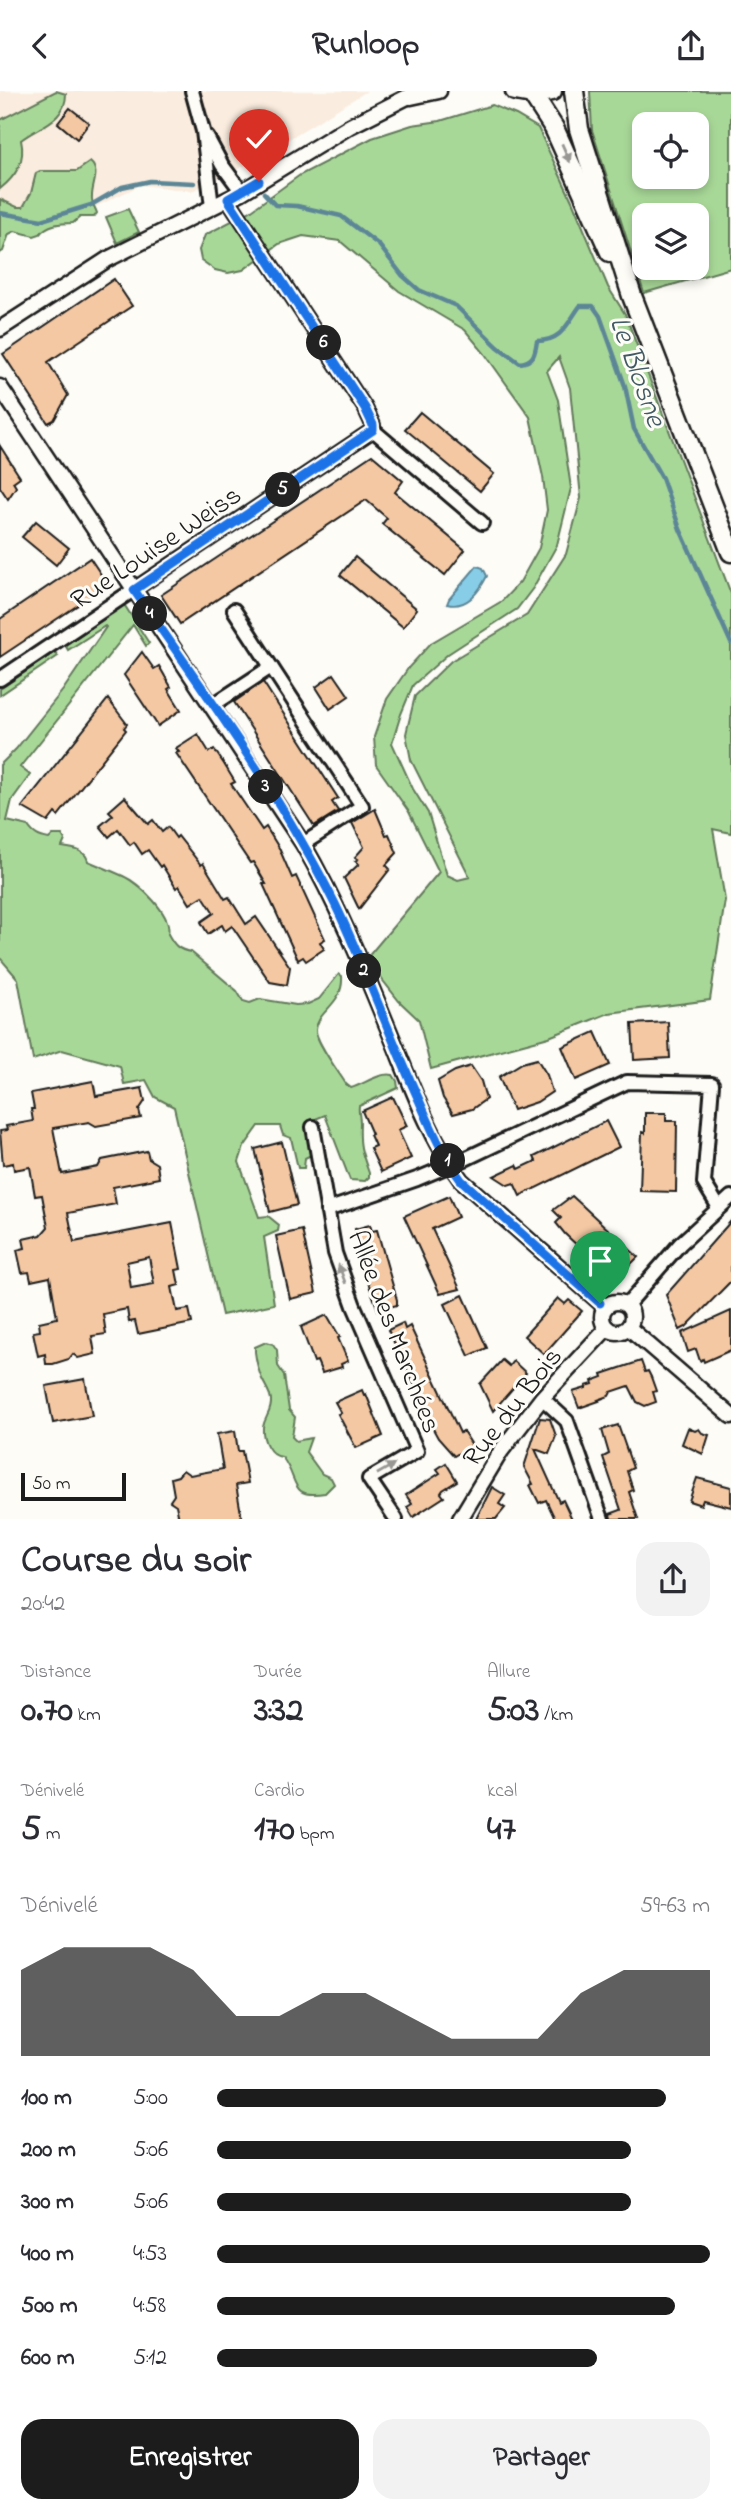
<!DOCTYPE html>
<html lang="fr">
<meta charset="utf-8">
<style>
:root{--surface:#fff;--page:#f2f2f3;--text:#2b2b33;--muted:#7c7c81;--accent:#1c1c1c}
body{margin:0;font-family:"Indie Flower",sans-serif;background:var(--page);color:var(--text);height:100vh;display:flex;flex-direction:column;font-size:26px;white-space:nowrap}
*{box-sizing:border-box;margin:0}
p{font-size:23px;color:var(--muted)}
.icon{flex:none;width:38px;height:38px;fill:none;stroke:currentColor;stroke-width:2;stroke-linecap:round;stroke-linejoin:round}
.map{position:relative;height:1428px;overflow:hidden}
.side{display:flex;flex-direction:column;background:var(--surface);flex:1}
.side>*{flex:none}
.controls{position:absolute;left:632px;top:21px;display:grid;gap:14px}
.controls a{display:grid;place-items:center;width:77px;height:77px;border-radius:14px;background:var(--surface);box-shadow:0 4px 10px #0003;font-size:35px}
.scale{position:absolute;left:21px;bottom:18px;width:105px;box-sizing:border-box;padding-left:7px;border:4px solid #1c1c1c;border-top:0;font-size:19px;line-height:24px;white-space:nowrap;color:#1c1c1c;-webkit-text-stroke:5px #fdfcf7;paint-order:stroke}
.pin{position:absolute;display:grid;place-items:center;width:60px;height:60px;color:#fff;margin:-72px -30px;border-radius:50% 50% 50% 0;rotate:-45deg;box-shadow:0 0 7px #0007}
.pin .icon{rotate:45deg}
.km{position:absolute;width:35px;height:35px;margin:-18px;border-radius:50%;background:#222;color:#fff;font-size:19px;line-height:35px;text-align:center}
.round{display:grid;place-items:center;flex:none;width:74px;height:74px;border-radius:21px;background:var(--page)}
.head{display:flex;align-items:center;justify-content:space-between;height:119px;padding:0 21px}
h1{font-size:38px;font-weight:700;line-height:52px}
.figures{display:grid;grid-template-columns:repeat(3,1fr);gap:10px;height:119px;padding:7px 21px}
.figures div{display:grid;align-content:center}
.figures b{font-size:35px;font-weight:700}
.figures small{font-size:19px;font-weight:400}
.figures p{font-size:19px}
.chart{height:196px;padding:14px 21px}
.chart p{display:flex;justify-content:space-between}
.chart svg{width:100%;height:126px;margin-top:7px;fill:var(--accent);opacity:.7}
.cta{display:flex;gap:14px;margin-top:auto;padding:14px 21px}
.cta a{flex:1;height:80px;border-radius:21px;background:var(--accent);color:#fff;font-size:28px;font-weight:700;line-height:80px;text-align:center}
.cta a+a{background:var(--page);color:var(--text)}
ul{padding:0 21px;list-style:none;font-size:23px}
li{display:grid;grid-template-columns:112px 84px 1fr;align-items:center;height:52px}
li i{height:18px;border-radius:9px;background:var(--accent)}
header{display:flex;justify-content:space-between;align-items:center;height:91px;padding:0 21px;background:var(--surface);font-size:32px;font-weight:700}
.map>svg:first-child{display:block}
.built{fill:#faecde}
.green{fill:#a8d898;stroke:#627a5a;stroke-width:2;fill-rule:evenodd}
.water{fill:#87cde8;stroke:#5c8696;stroke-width:2}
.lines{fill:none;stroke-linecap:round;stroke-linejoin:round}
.stream{stroke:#5c8696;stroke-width:4.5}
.building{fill:#f4c8a3;stroke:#1c1c1c;stroke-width:2;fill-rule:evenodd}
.minor-casing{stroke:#1c1c1c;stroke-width:18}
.tertiary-casing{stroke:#1c1c1c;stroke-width:19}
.secondary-casing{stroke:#1c1c1c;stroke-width:23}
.minor{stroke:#fdfcf7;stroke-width:12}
.tertiary{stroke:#fdfcf7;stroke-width:14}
.secondary{stroke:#fdfcf7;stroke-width:18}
.oneway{fill:#989794}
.route-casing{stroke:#fff;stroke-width:14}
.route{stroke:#1a73e8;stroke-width:9}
.labels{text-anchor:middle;stroke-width:6;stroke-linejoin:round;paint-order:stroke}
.street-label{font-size:28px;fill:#1c1c1c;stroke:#fdfcf7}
.water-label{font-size:30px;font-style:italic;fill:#415a63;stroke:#fdfcf7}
</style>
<header><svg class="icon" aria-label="back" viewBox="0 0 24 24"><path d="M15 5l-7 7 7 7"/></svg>Runloop<svg class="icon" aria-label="share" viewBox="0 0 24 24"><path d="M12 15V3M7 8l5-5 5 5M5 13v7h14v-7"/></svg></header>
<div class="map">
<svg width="731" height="1428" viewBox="0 0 731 1428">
<rect width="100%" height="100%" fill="#fdfcf7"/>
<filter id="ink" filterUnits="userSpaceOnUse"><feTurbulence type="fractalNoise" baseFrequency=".0143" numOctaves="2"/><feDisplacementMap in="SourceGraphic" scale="14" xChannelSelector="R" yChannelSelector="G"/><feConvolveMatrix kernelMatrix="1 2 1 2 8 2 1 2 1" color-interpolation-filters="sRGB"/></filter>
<g filter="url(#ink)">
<!-- built -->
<path class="built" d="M0,0H367L248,73L192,100L141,94L76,125H0Z"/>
<!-- green -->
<g class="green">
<path d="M56,0L66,3C66,30 39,35 21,49C26,70 16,85 0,98V29Z"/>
<path d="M590,0H731V177L644,202L592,39ZM644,33H696V86H644ZM644,124H696V177H644Z"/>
<path d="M492,14L516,24L538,37L573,112L608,196L625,223L731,503V742L713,738L725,809L710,909L609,922L549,946L431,978L419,929L399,910L366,868L439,781L409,721L376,674L374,646L387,608L409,576L431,552L502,510L520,491L539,457L547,419L543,386L530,326L485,263L465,239L399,200L340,150L303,145L279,153L243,179L228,182L215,179L201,169L199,159L205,144L249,121L300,84L372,47L412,34L440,30ZM559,266L570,297L581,407L566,463L527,524L451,570L415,605L406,643L411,669L470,786L458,789L447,784L428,722L413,698L392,652L401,623L413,594L448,563L517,518L533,497L557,454L571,397L558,309L547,280Z"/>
<path d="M90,71C101,80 92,93 92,105C91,112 95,116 97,122L94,126H80L73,132C61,132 47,133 40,143L34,145L15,140L9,143L3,160L0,162V108L17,116H23L31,102L36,82L40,80H77Z"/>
<path d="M128,118L139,141L117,152L106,126Z"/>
<path d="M123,515H125L149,552L146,555L133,534L20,676L30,684L12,709L7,730L28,735C34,744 39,746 49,748L53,744H62L65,749L62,756C72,758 85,758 88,770C100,775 112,780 123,785C139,792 173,824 168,843C174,854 178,859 191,861L237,900L243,910L250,912L260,908L296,914L308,913L319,908L339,883L342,885C344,914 317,919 316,939C315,950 340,983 346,993L351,997C365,993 379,981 393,984L397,990L398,997L359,1015C358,1021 360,1025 360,1032C359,1055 361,1060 369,1082V1086L365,1090L350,1089L325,1024L308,1031C305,1042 313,1053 311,1064L305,1067L304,1077H298L291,1047L283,1044L280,1035H259L244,1056L239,1071L259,1126L268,1125L279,1134L278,1140L264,1146L274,1213L222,1224L174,1016L155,1006L146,989L124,993L120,975L62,959L33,969L18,888L0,867V674L16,658L63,599L106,536L105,535L68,559L65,554Z"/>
<path d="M55,561L58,565L0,604V598Z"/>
<path d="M266,1251L273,1253L277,1259L278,1275L284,1284L289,1319L295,1326L292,1346L296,1350L311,1347L306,1361L322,1383L331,1387L334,1393L325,1402C288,1408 300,1389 282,1366C269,1365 262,1348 263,1336C265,1325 272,1321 271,1309C270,1301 265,1295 262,1288C259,1281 256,1269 255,1261V1256Z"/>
</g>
<!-- water -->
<path class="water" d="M477,475L483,477L487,485C479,501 467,518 447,513L449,508Z"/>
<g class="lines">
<!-- stream -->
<g class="stream">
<path d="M264,102L275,114L297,115L341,125L379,154L402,184L419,199L456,215L498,256L520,272C534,270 535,263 537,250C562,250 567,233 580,215H593L600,225L625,295L634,338L662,387L680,438L731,552"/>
<path d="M0,122L42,129L91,114L122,96L150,90L194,92"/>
</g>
</g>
<!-- building -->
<g class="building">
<path d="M70,17L89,32L77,48L58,32Z"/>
<path d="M114,188L132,215L48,271L68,304L54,329L48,332L3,263Z"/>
<path d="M420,321L494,383L480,400L405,338Z"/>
<path d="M0,355L20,386L13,391L16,396L8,408L0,396Z"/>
<path d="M372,364L403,390L395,401L465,459L445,484L382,433L387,427L366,409L180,533L161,504Z"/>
<path d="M36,430L69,457L56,474L22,446Z"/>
<path d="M355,466L417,518L403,536L340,484Z"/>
<path d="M90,467L108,494L0,566V528Z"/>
<path d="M142,561L154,578L159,575L171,596L168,598L181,619L158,635L124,584Z"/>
<path d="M334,583L349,605L330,618L316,596Z"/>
<path d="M263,591L338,707L332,711L338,720L314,735L234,611Z"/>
<path d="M108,608L127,633L124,637L126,639L58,725L55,722L48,731L22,716Z"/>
<path d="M198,643L209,661L214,658L224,673L235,691L231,693L262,739L266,736L279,757L292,787L296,785L325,848L320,851L324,858L306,870L303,866L298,869L263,793H266L253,771L250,772L176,662L179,661L176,657Z"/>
<path d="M125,706L148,733L153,729L162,741L168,736L176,747L178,745L201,774L203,772L225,808L229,806L246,833L256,826L290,876L287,894L270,891L232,835L225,840L222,834L208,843L201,831L214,822L203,805L190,813L179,795L176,797L162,774L160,776L148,759L142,763L134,751L130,754L118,738L109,746L100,735L113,724L109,720Z"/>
<path d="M375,718L386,744L389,743L397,762L386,774L390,778L359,818L344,787L359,773L355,770L358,768L355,766L364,756L352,732Z"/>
<path d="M668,931L670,967L634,969L632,933Z"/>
<path d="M595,941L610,974L576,989L562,956Z"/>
<path d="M537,968L547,984L552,1001L537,1011L513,1019L499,986L522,972Z"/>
<path d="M471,975L481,990L486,1008L472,1018L453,1023L443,1007L438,990L455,980Z"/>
<path d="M93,990L96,1005L142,997L145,1010L139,1019L141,1027L96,1035L89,1031L53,1037L62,1083L98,1076L102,1069L147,1060L149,1068L157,1073L159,1087L113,1096L116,1113L68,1122L74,1151L172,1132L181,1178L176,1179L179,1194L172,1196L177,1220L189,1218L192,1232L138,1243L135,1230L129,1231L127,1218L103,1223L106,1243L92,1245L95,1263L78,1267L73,1263L69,1268L53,1273H46L45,1263L38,1265L33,1241L40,1240L39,1231L57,1227L50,1186L31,1190L29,1181L22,1182L17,1159L25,1157L23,1148L41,1144L48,1136L42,1104L35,1105L30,1076L14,1079L13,1072L3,1074L0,1040L7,1039L6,1035L33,1030L31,1018H34L31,1002ZM149,1166L154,1193L131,1197L127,1171Z"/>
<path d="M393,1006L407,1035L398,1039L411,1067L381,1081L370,1057L375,1055L370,1044L372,1043L362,1020Z"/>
<path d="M645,1022H666V1030H677L676,1101L640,1100L642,1041L645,1042Z"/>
<path d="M606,1030L619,1056L520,1105L514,1092L508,1094L494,1085L517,1074L519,1078L536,1070L534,1066Z"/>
<path d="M282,1051L297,1114L270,1121L255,1058Z"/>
<path d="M449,1105L458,1126L432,1138L460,1198L440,1203L404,1125Z"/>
<path d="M572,1105L638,1166L625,1179L622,1177L612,1187L565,1143L556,1132L561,1127L553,1119Z"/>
<path d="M731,1130V1190L686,1236L680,1239L666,1204Z"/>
<path d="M370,1134L372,1140L377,1139L397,1209V1214L378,1219L369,1194L355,1138Z"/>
<path d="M302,1139L316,1202L290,1208L276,1145Z"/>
<path d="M463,1204L487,1257L469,1265L445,1213Z"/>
<path d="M558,1207L565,1213L569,1209L582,1220L544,1263L524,1245Z"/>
<path d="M731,1220V1259L704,1271L703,1268L700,1270L696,1258L688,1261L682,1242Z"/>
<path d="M327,1224L340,1246L338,1247L348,1270L341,1273L342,1276L322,1282L317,1270L314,1271L301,1236Z"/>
<path d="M403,1232L405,1238L410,1235L460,1342L463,1340L472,1354L454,1365L438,1347L432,1336L434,1335L388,1239Z"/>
<path d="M502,1269L509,1275L513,1270L526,1282L493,1320L480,1293Z"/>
<path d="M641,1270L645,1281L648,1280L651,1286L656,1300L653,1301L656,1311L645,1315L637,1311L629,1295L611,1301L609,1305L598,1309L599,1310L579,1317L573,1301L586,1297V1295L593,1293L592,1290L603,1286L602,1283Z"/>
<path d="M85,1288L92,1325L53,1332L46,1295Z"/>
<path d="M362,1299L364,1304L366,1303L383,1345L356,1357L338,1323L341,1322L335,1311Z"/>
<path d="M540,1327L550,1328L556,1345L549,1363L535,1358L559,1411L563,1409L572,1428H555L546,1409L539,1412L530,1394L533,1393L524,1376Z"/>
<path d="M618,1334L633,1377L627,1380L633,1399L629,1401L638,1428H611L610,1423L621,1419L603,1366L609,1363L602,1339Z"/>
<path d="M688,1337L695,1340L699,1338L702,1342L709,1344L703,1363L682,1353Z"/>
<path d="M235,1340L238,1360H242L248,1392L236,1394L242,1428H179L176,1414L170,1410L174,1404L171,1387L178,1385L183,1379L190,1384L223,1378L217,1343Z"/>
<path d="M446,1372L457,1390L443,1399L441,1402L444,1406L413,1426L407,1416L412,1413L406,1404L440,1382L437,1378Z"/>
<path d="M697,1387L731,1396V1416L703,1409L701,1414L689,1410Z"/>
<path d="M492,1396L505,1404L499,1413L505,1417L496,1428H476Z"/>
</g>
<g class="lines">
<defs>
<g id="minor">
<path d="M192,0L203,40L212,116"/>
<path d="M207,46L222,74L242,101"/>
<path d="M228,108L365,317L373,334V339L482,432"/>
<path d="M234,519L362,715L303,753"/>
<path d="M0,588L373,339"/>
<path d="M213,614L271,576"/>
<path d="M313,1036L335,1162L354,1215L417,1360L369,1388L396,1428"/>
<path d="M327,1119L417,1088L465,1068L627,991L712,993L704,1092L718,1115"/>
<path d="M627,1214L680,1153L731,1106"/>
<path d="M542,1307L567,1330L602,1428"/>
</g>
<g id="tertiary">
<path d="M411,6L439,0"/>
<path d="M0,238L108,168L242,101L350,35L419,0"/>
<path d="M0,296L303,753C340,817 367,886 395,954C413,999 432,1050 461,1089L605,1216"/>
<circle cx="617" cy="1226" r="15"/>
<path d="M629,1237L731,1325"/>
<path d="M460,1428L501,1360L542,1307L607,1237"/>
</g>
<g id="secondary">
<path d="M515,0L532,3L552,0"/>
<path d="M574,0L579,38L632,205L731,461"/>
<path d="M532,3L554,37L610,161"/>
</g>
</defs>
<!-- minor casing -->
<use href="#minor" class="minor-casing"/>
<!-- tertiary casing -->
<use href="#tertiary" class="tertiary-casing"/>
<!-- secondary casing -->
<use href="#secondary" class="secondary-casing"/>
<!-- minor -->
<use href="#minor" class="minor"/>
<!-- tertiary -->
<use href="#tertiary" class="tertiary"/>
<!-- secondary -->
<use href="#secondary" class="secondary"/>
</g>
<!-- one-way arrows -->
<defs><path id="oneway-solid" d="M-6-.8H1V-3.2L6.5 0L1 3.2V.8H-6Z" transform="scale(1.75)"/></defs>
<g class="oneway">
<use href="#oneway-solid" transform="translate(566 62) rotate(66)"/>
<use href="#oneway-solid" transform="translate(342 1183) rotate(-110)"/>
<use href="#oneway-solid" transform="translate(386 1378) rotate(-30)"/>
</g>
</g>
<g class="lines" filter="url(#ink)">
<defs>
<path id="route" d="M259,90L228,108L365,317L373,334V339L134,499C203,599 281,704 335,813C366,877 389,945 419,1009C431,1037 443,1065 461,1089L600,1212"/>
</defs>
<!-- route casing -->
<use href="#route" class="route-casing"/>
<!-- route -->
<use href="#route" class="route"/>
</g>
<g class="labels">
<!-- street labels -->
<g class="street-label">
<text transform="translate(155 455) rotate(-34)" y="10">Rue Louise Weiss</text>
<text transform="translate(396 1240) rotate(69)" y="10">Allée des Marchées</text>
<text transform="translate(511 1315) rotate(-52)" y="10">Rue du Bois</text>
</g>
<!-- water labels -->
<g class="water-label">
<text transform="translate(639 280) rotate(70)" y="10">Le Blosne</text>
</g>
</g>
</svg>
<div class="controls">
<a><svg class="icon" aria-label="locate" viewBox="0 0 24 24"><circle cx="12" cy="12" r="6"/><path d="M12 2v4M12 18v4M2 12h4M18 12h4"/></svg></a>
<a><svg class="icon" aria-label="layers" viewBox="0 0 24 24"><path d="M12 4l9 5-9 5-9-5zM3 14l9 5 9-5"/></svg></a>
</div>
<div class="scale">50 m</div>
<div class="pin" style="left:600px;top:1212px;background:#1e9e55"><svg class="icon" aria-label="arrive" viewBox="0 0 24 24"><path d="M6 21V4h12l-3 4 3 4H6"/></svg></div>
<div class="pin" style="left:259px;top:90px;background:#d93025"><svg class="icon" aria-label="check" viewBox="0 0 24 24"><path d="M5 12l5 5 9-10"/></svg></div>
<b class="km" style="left:448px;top:1070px">1</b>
<b class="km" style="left:364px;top:880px">2</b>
<b class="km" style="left:266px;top:696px">3</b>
<b class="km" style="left:150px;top:523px">4</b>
<b class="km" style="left:283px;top:399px">5</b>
<b class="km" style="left:324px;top:252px">6</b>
</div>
<section class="side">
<div class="head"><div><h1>Course du soir</h1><p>20:42</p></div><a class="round"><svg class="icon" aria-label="share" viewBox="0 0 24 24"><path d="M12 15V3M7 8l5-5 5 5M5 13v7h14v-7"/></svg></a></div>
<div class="figures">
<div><p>Distance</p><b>0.70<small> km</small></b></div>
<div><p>Durée</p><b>3:32</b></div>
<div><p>Allure</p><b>5:03<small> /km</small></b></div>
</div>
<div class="figures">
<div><p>Dénivelé</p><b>5<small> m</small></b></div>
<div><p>Cardio</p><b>170<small> bpm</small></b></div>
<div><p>kcal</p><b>47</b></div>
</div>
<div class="chart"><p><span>Dénivelé</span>59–63 m</p>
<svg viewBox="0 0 160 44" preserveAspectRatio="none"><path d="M0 44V14L10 6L20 6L30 6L40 14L50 30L60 30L70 22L80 22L90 30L100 38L110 38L120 38L130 22L140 14L150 14L160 14V44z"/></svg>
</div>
<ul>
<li><b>100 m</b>5:00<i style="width:91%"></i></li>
<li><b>200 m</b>5:06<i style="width:84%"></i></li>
<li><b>300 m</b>5:06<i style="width:84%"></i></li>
<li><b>400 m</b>4:53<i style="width:100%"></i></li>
<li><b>500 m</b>4:58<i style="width:93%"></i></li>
<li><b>600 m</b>5:12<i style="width:77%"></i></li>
</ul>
<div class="cta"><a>Enregistrer</a><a>Partager</a></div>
</section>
